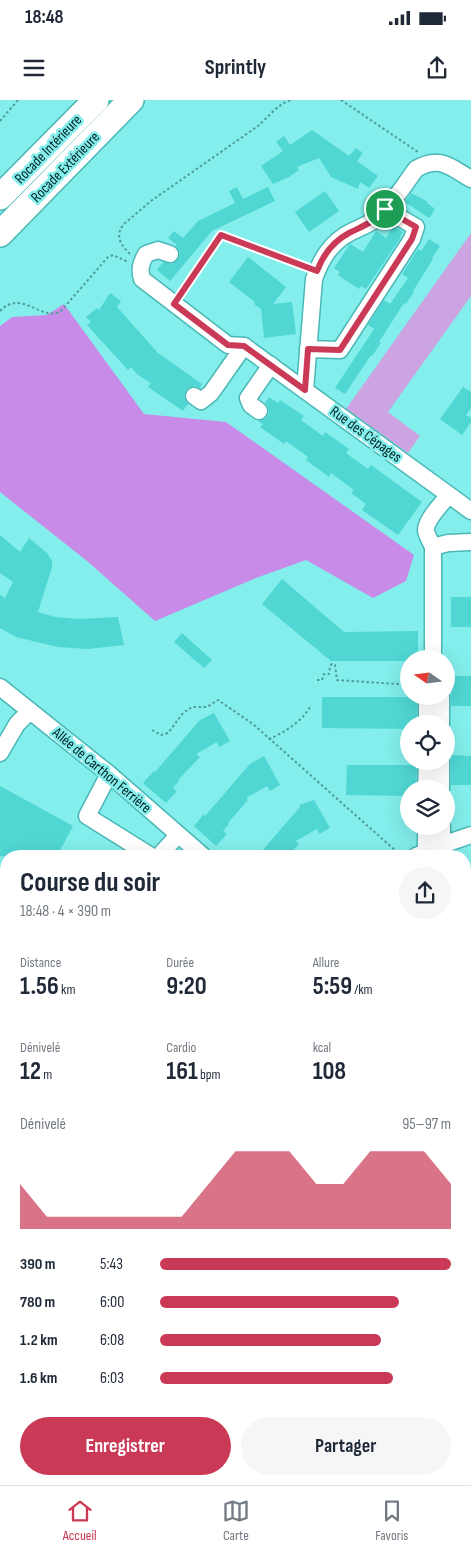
<!DOCTYPE html>
<html lang="fr">
<meta charset="utf-8">
<style>
:root{--surface:#fff;--page:#f6f6f7;--text:#1f2937;--muted:#747a83;--line:#e0e1e3;--accent:#ca3a57}
body{margin:0;font-family:"Sofia Sans Condensed",sans-serif;background:var(--page);color:var(--text);height:100vh;display:flex;flex-direction:column;font-size:19px;white-space:nowrap}
*{box-sizing:border-box;margin:0}
p{font-size:16px;color:var(--muted)}
.icon{flex:none;width:28px;height:28px;fill:none;stroke:currentColor;stroke-width:2;stroke-linecap:round;stroke-linejoin:round}
.map{position:relative;flex:1;overflow:hidden}
.details{position:absolute;left:0px;top:750px;width:471px;height:635px;display:flex;flex-direction:column;background:var(--surface);border-radius:20px 20px 0 0;box-shadow:0 5px 20px #0002}
.details>*{flex:none}
.needle{width:32px;rotate:284deg}
.tools{position:absolute;left:400px;top:550px;display:grid;gap:10px}
.tools a{display:grid;place-items:center;width:55px;height:55px;border-radius:50%;background:var(--surface);box-shadow:0 5px 20px #0002;font-size:25px}
.pin{position:absolute;display:grid;place-items:center;width:42px;height:42px;color:#fff;margin:-21px;border:2px solid #fff;border-radius:50%;box-shadow:0 1px 5px #0007}
.round{display:grid;place-items:center;flex:none;width:52px;height:52px;border-radius:26px;background:var(--page)}
.overview{display:flex;align-items:center;justify-content:space-between;height:85px;padding:0 20px}
h1{font-size:28px;font-weight:700;line-height:38px}
.figures{display:grid;grid-template-columns:repeat(3,1fr);gap:8px;height:85px;padding:5px 20px}
.figures div{display:grid;align-content:center}
.figures b{font-size:25px;font-weight:700}
.figures small{font-size:14px;font-weight:400}
.figures p{font-size:14px}
.chart{height:140px;padding:10px 20px}
.chart p{display:flex;justify-content:space-between}
.chart svg{width:100%;height:90px;margin-top:5px;fill:var(--accent);opacity:.7}
.action{display:flex;gap:10px;margin-top:auto;padding:10px 20px}
.action a{flex:1;height:58px;border-radius:30px;background:var(--accent);color:#fff;font-size:20px;font-weight:700;line-height:58px;text-align:center}
.action a+a{background:var(--page);color:var(--text)}
ul{padding:0 20px;list-style:none;font-size:16px}
li{display:grid;grid-template-columns:80px 60px 1fr;align-items:center;height:38px}
li i{height:12px;border-radius:6px;background:var(--accent)}
.status{display:flex;justify-content:space-between;align-items:center;height:35px;padding:0 25px;background:var(--surface);direction:ltr}
.status svg{height:14px;fill:currentColor}
header{display:flex;justify-content:space-between;align-items:center;height:65px;padding:0 20px;background:var(--surface);font-size:22px;font-weight:700}
.tabs{display:flex;justify-content:space-around;align-items:center;height:70px;border-top:1px solid var(--line);background:var(--surface);font-size:14px;color:var(--muted)}
.tabs a{display:grid;justify-items:center;gap:2px}
.tabs .current{color:var(--accent)}
.map>svg:first-child{display:block}
.green{fill:#cca4e2}
.forest{fill:#c88be8}
.building{fill:#50d7d4}
.lines{fill:none;stroke-linecap:round;stroke-linejoin:round}
.minor-casing{stroke:#4ab8b6;stroke-width:19}
.major-casing{stroke:#4ab8b6;stroke-width:24}
.highway-casing{stroke:#4ab8b6;stroke-width:28}
.path{stroke:#4f9c9a;stroke-width:2;stroke-dasharray:2.5 2.5;stroke-linecap:butt}
.minor{stroke:#fff;stroke-width:16}
.major{stroke:#fff;stroke-width:21}
.highway{stroke:#fff;stroke-width:25}
.route-casing{stroke:#fff;stroke-width:10}
.route{stroke:#ca3a57;stroke-width:6}
.labels{text-anchor:middle;stroke-width:5;stroke-linejoin:round;paint-order:stroke}
.street-label{font-size:15px;fill:#002121;stroke:#83eeeb}
</style>
<div class="status"><b>18:48</b><svg viewBox="0 0 49 12"><path d="M0 12V9h3v3zM5 12V6h3v6zM10 12V3h3v9zM15 12V0h3v12zM26 1h20v11H26zM47 4h2v5h-2z"/></svg></div>
<header><svg class="icon" aria-label="menu" viewBox="0 0 24 24"><path d="M4 6h16M4 12h16M4 18h16"/></svg>Sprintly<svg class="icon" aria-label="share" viewBox="0 0 24 24"><path d="M12 15V3M7 8l5-5 5 5M5 13v7h14v-7"/></svg></header>
<div class="map">
<svg width="471" height="1385" viewBox="0 0 471 1385">
<rect width="100%" height="100%" fill="#83eeeb"/>
<!-- green -->
<path class="green" d="M471,133V196L388,312L420,336L408,353L346,309Z"/>
<!-- forest -->
<path class="forest" d="M64,204L144,314L226,322L414,455L406,481L373,498L306,460L256,478L155,521L87,461L0,392V226L12,217L47,215Z"/>
<!-- building -->
<g class="building">
<path d="M312,30L349,56L356,48L363,53L357,61L378,76L369,88L360,82L358,89L331,77L319,58L297,67L299,70L289,77L273,84L261,66L283,51L276,42L284,36L290,45Z"/>
<path d="M237,87L243,99L268,87L275,101L212,131L170,181L157,170L163,162L172,164L179,158L180,152L176,146L177,145L168,138L174,131L183,138L198,121L235,103L229,91Z"/>
<path d="M325,91L339,111L309,132L295,112Z"/>
<path d="M411,93L428,102L427,103L435,109L429,118L405,102Z"/>
<path d="M394,126L403,132L400,137H401L366,189L361,186L359,189L338,175L340,172L334,168L350,144L363,152L376,131L386,138Z"/>
<path d="M429,139L440,146L432,158L433,159L413,191L414,192L406,204L404,203L379,242L381,243L372,256L371,255L345,294L335,288L374,229L368,225L384,200L390,204L408,178L402,174L418,149L421,151Z"/>
<path d="M248,157L286,187L273,204L292,202L296,234L264,238L261,209L254,204L255,202L229,182Z"/>
<path d="M110,193L121,201L117,207L158,253L202,284L200,288L194,286L186,290L184,296L188,304L183,311L148,287L151,283L138,275L131,267L128,270L87,225L91,222L86,217L97,208L99,210Z"/>
<path d="M463,287L471,292V308L466,315L471,318V322L462,335L440,319Z"/>
<path d="M269,297L278,303L280,300L304,316L301,320L323,336L325,332L349,349L346,353L368,369L371,365L422,402L398,435L362,410L366,404L351,393L354,390L331,373L329,377L306,360L308,357L286,341L284,344L260,327L263,324L258,321L267,317L269,313L268,308L265,303Z"/>
<path d="M0,435L20,452L29,438L47,453L52,461V467L38,512L55,517L79,519L118,517L124,545L88,549L58,547L16,537L0,528V495L5,498L13,482L0,473Z"/>
<path d="M282,479L344,532L418,531V559H409V561H331L262,504Z"/>
<rect x="451" y="497" width="20" height="30"/>
<path d="M182,533L212,560L204,568L174,542Z"/>
<rect x="451" y="576" width="20" height="30"/>
<path d="M322,597H417V624H409V629L322,628Z"/>
<path d="M214,613L230,641L219,647L217,642L196,654L200,657L178,680L179,681L173,688L177,691L166,703L143,683L154,671L155,672L200,620Z"/>
<path d="M451,655L471,656V685H451Z"/>
<path d="M264,656L280,685L270,691L267,686L246,698L248,700L228,723L229,724L223,731L227,734L216,746L194,726L204,714L205,716L250,664Z"/>
<path d="M347,665H417L416,689H409V696L346,695Z"/>
<path d="M0,686L73,726L57,756H0Z"/>
<path d="M314,700L330,728L319,734L317,729L296,741L299,744L287,756H266L261,752L300,707L299,705Z"/>
</g>
<g class="lines">
<defs>
<g id="minor">
<path d="M170,154L158,150L146,154C141,163 139,169 142,179L228,245L244,246L471,411"/>
<path d="M308,249L340,250L412,139L416,127L385,109"/>
<path d="M305,290L314,179C321,159 331,142 351,132C361,127 373,123 381,115C394,101 405,84 416,69C440,55 450,67 471,79"/>
<path d="M194,296L201,301L211,293L244,246"/>
<path d="M259,311L251,305L248,298L271,265"/>
<path d="M433,447L448,443L471,442"/>
<path d="M433,559V447C431,442 427,436 426,431C425,421 442,403 448,396"/>
<path d="M0,587L109,674L203,756"/>
<path d="M441,596V624"/>
<path d="M427,624V596"/>
<path d="M0,653L17,624L30,611"/>
<path d="M441,661V689"/>
<path d="M109,674L87,716L151,756"/>
<path d="M426,689L427,661"/>
<path d="M442,726V745"/>
<path d="M426,751V726"/>
<path d="M159,756L178,735"/>
<path d="M416,756L442,745L471,735"/>
<path d="M465,861H471"/>
<path d="M465,876L469,912"/>
<path d="M0,928L6,932"/>
<path d="M465,935L471,929"/>
<path d="M0,973L6,980"/>
<path d="M0,1000L6,996"/>
<path d="M465,1161L471,1154"/>
<path d="M145,1385L149,1379"/>
<path d="M341,1385L360,1379"/>
</g>
<g id="major">
<path d="M0,1166L6,1170"/>
<path d="M0,1183L6,1188"/>
<path d="M281,1379L289,1385"/>
</g>
<g id="highway">
<path d="M0,97L96,0"/>
<path d="M0,134L131,0"/>
</g>
</defs>
<!-- minor casing -->
<use href="#minor" class="minor-casing"/>
<!-- major casing -->
<use href="#major" class="major-casing"/>
<!-- highway casing -->
<use href="#highway" class="highway-casing"/>
<!-- path -->
<g class="path">
<path d="M341,0L418,52"/>
<path d="M0,21L18,0"/>
<path d="M130,154C121,145 114,136 124,124L151,101L258,26C267,18 279,3 291,0"/>
<path d="M181,193L221,135L305,166"/>
<path d="M0,211C22,188 42,223 61,211L108,157L113,155L128,162"/>
<path d="M317,580H322L324,574H329L330,566L332,564L335,565L337,580L397,584L409,582"/>
<path d="M152,630L161,635L168,633L183,613L192,607H207L218,600L253,624L397,752"/>
<path d="M269,639C284,633 304,620 311,605"/>
<path d="M465,808L471,806"/>
<path d="M465,1080L471,1072"/>
<path d="M465,1305L471,1297"/>
<path d="M465,1347L471,1351"/>
<path d="M390,1385L395,1379"/>
</g>
<!-- minor -->
<use href="#minor" class="minor"/>
<!-- major -->
<use href="#major" class="major"/>
<!-- highway -->
<use href="#highway" class="highway"/>
</g>
<g class="lines">
<defs>
<path id="route" d="M385,109L416,127L412,139L340,250L308,249L305,290L244,246L228,245L174,204L221,135L317,171C323,155 334,141 349,133C363,126 375,122 385,109Z"/>
</defs>
<!-- route casing -->
<use href="#route" class="route-casing"/>
<!-- route -->
<use href="#route" class="route"/>
</g>
<g class="labels">
<!-- street labels -->
<g class="street-label">
<text transform="translate(48 49) rotate(-46)" y="5">Rocade Intérieure</text>
<text transform="translate(65 67) rotate(-46)" y="5">Rocade Extérieure</text>
<text transform="translate(366 334) rotate(36)" y="5">Rue des Cépages</text>
<text transform="translate(102 670) rotate(40)" y="5">Allée de Carthon Ferrière</text>
</g>
</g>
</svg>
<div class="tools">
<a><svg class="needle" viewBox="-14 -14 28 28"><path d="M0-13l5 13h-10z" fill="#e53935"/><path d="M0 13l5-13h-10z" fill="#747a83"/></svg></a>
<a><svg class="icon" aria-label="locate" viewBox="0 0 24 24"><circle cx="12" cy="12" r="6"/><path d="M12 2v4M12 18v4M2 12h4M18 12h4"/></svg></a>
<a><svg class="icon" aria-label="layers" viewBox="0 0 24 24"><path d="M12 4l9 5-9 5-9-5zM3 14l9 5 9-5"/></svg></a>
</div>
<div class="pin" style="left:385px;top:109px;background:#1e9e55"><svg class="icon" aria-label="arrive" viewBox="0 0 24 24"><path d="M6 21V4h12l-3 4 3 4H6"/></svg></div>
<section class="details">
<div class="overview"><div><h1>Course du soir</h1><p>18:48 · 4 × 390 m</p></div><a class="round"><svg class="icon" aria-label="share" viewBox="0 0 24 24"><path d="M12 15V3M7 8l5-5 5 5M5 13v7h14v-7"/></svg></a></div>
<div class="figures">
<div><p>Distance</p><b>1.56<small> km</small></b></div>
<div><p>Durée</p><b>9:20</b></div>
<div><p>Allure</p><b>5:59<small> /km</small></b></div>
</div>
<div class="figures">
<div><p>Dénivelé</p><b>12<small> m</small></b></div>
<div><p>Cardio</p><b>161<small> bpm</small></b></div>
<div><p>kcal</p><b>108</b></div>
</div>
<div class="chart"><p><span>Dénivelé</span>95–97 m</p>
<svg viewBox="0 0 160 44" preserveAspectRatio="none"><path d="M0 44V22L10 38L20 38L30 38L40 38L50 38L60 38L70 22L80 6L90 6L100 6L110 22L120 22L130 6L140 6L150 6L160 22V44z"/></svg>
</div>
<ul>
<li><b>390 m</b>5:43<i style="width:100%"></i></li>
<li><b>780 m</b>6:00<i style="width:82%"></i></li>
<li><b>1.2 km</b>6:08<i style="width:76%"></i></li>
<li><b>1.6 km</b>6:03<i style="width:80%"></i></li>
</ul>
<div class="action"><a>Enregistrer</a><a>Partager</a></div>
</section>
</div>
<nav class="tabs">
<a class="current"><svg class="icon" aria-label="home" viewBox="0 0 24 24"><path d="M3 11l9-7 9 7M6 9v11h12V9"/></svg>Accueil</a>
<a><svg class="icon" aria-label="map" viewBox="0 0 24 24"><path d="M3 6l6-2 6 2 6-2v14l-6 2-6-2-6 2zM9 4v14M15 6v14"/></svg>Carte</a>
<a><svg class="icon" aria-label="saved" viewBox="0 0 24 24"><path d="M7 4h10v16l-5-4-5 4z"/></svg>Favoris</a>
</nav>
